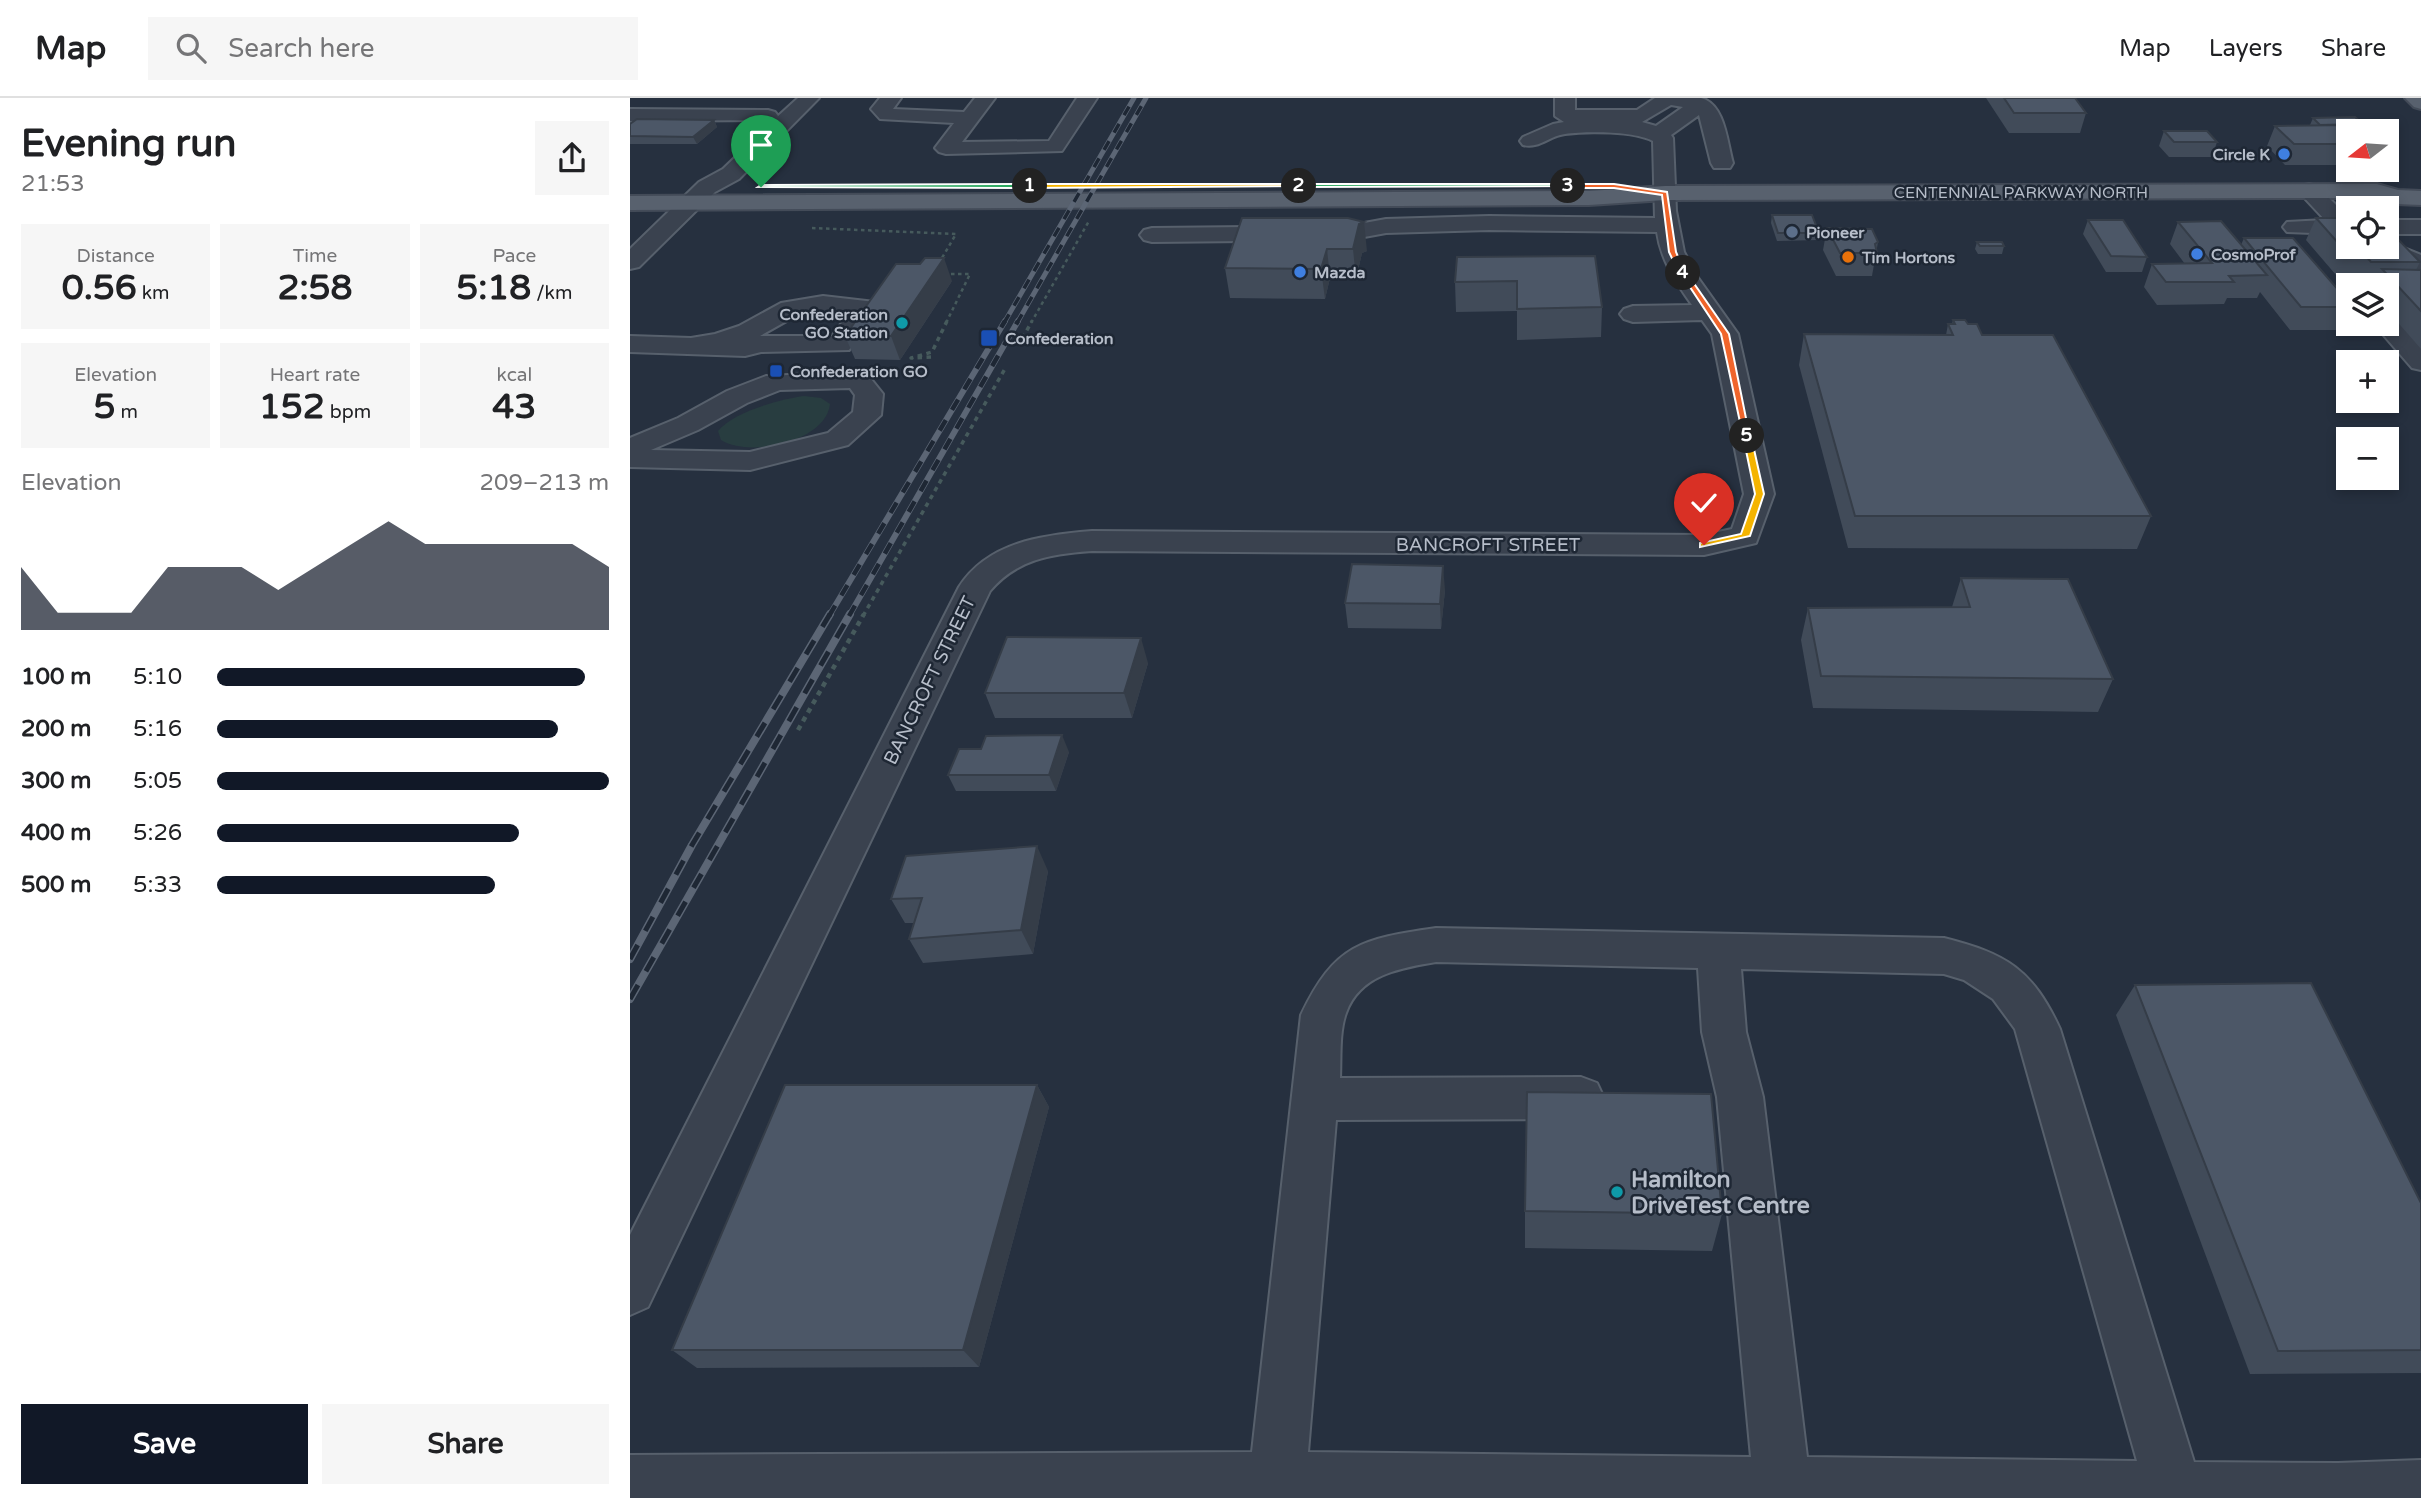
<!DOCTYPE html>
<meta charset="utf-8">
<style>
:root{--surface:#fff;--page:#f6f6f6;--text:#202124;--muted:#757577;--line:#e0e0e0;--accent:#111827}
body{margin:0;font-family:"Varela Round",sans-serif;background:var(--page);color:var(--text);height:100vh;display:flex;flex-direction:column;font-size:26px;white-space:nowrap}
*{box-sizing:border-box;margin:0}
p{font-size:23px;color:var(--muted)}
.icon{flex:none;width:38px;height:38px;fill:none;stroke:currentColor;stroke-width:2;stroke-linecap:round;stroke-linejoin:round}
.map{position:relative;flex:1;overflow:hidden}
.drawer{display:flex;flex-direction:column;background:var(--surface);width:630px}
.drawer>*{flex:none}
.needle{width:46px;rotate:253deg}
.buttons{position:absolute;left:1706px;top:21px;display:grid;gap:14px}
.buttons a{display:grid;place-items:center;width:63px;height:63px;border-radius:0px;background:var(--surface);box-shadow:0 4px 10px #0003;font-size:35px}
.pin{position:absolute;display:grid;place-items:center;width:60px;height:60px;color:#fff;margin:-72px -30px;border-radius:50% 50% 50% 0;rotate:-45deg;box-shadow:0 0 7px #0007}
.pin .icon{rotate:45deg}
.km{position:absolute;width:35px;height:35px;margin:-18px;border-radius:50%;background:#222;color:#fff;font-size:19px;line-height:35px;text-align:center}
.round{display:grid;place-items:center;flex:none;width:74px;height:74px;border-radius:0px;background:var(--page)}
.headline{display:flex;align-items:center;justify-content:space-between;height:119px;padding:0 21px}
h1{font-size:38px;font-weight:800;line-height:52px}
.figures{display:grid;grid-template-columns:repeat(3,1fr);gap:10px;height:119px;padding:7px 21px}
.figures div{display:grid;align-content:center;border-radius:0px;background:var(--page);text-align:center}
.figures b{font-size:35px;font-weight:800}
.figures small{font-size:19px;font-weight:400}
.figures p{font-size:19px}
.chart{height:196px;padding:14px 21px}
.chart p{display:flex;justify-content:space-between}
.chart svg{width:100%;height:126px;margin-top:7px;fill:var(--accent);opacity:.7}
.cta{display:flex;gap:14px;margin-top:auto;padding:14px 21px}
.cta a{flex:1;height:80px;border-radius:0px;background:var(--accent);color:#fff;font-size:28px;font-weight:800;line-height:80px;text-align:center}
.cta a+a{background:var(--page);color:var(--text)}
ul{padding:0 21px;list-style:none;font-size:23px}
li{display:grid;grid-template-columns:112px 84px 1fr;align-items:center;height:52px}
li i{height:18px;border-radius:9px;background:var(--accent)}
header{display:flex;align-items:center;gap:42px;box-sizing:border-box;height:98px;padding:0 35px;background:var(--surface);border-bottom:2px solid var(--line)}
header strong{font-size:33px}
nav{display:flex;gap:38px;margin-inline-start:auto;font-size:24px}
.search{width:490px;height:63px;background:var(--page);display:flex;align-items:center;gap:18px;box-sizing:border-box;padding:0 24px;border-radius:0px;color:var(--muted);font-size:26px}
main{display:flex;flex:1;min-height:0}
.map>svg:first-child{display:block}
.green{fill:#283d40}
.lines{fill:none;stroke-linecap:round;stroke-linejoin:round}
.minor-casing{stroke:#57606c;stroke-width:4}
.major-casing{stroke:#434b58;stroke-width:4}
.path-far2{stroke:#465a5c;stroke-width:2.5;stroke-dasharray:3.5 3.5;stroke-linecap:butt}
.path-far1{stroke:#465a5c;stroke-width:3.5;stroke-dasharray:4.5 4.5;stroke-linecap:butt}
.path{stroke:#465a5c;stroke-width:4.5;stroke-dasharray:5 5;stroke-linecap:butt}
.minor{fill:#3a424f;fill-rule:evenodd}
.major{fill:#58616e;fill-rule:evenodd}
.rail-far2-casing{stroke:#5c6675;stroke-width:5}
.rail-far1-casing{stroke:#5c6675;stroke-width:6}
.rail-casing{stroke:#5c6675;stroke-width:8}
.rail-far2{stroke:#1e2734;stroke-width:3.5;stroke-dasharray:10;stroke-linecap:butt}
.rail-far1{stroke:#1e2734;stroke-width:4.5;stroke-dasharray:12;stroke-linecap:butt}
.rail{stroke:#1e2734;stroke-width:5;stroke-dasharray:16;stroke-linecap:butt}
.wall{fill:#414b59}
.shaded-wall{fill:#353d48}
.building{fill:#4c5767;stroke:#353d48;stroke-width:2}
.split-1{fill:#22a559;stroke:#fff;stroke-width:2}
.split-2{fill:#f5b400;stroke:#fff;stroke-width:2}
.split-3{fill:#22a559;stroke:#fff;stroke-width:2}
.split-4{fill:#f0652b;stroke:#fff;stroke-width:2}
.split-5{fill:#f0652b;stroke:#fff;stroke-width:2}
.split-6{fill:#f5b400;stroke:#fff;stroke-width:2}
.shop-dot{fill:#3f7fe0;stroke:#1e2734;stroke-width:2.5}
.service-dot{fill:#5c6f8a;stroke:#1e2734;stroke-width:2.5}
.food-dot{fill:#e8710a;stroke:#1e2734;stroke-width:2.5}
.culture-dot{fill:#0f9aa8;stroke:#1e2734;stroke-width:2.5}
.transit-dot{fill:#1a4fb4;stroke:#1e2734;stroke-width:2.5}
.labels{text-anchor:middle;stroke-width:5;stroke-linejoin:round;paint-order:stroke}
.far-poi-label{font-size:16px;font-weight:bold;fill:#b6bdc9;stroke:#1e2734;text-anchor:start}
.far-street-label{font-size:16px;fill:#b6bdc9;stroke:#1e2734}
.street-label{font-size:19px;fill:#b6bdc9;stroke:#1e2734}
.near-poi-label{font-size:23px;font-weight:bold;fill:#b6bdc9;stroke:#1e2734;text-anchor:start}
</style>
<header>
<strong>Map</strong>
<div class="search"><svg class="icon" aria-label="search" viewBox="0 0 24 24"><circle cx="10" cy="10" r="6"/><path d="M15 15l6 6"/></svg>Search here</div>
<nav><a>Map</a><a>Layers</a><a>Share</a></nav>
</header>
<main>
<section class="drawer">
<div class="headline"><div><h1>Evening run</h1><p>21:53</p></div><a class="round"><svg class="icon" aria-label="share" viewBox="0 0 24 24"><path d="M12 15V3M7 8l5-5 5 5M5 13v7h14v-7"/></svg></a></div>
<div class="figures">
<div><p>Distance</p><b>0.56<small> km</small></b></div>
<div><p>Time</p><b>2:58</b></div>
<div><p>Pace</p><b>5:18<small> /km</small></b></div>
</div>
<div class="figures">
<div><p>Elevation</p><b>5<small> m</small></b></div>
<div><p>Heart rate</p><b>152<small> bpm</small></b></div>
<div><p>kcal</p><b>43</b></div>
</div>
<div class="chart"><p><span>Elevation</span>209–213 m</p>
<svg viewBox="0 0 160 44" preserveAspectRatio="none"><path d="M0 44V22L10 38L20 38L30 38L40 22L50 22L60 22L70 30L80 22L90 14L100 6L110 14L120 14L130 14L140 14L150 14L160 22V44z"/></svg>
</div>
<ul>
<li><b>100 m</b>5:10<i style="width:94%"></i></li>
<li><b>200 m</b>5:16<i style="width:87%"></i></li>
<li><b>300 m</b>5:05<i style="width:100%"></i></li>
<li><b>400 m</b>5:26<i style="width:77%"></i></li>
<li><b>500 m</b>5:33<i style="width:71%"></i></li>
</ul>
<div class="cta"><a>Save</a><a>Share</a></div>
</section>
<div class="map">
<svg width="1791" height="1400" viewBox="0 0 1791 1400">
<rect width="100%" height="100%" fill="#26303f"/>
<!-- green -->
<path class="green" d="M174,298L191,300L200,306C196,344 119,360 91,342L88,333C103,314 151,301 174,298Z"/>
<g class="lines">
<defs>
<g id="minor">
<path d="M168,0H189L109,81L85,94L9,169L0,171V151L69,84L93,71L144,22L0,23V11L138,12L145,14L148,18L146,20Z"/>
<path d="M250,0H271L263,11L334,14L345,0H365L332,44L419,43L447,0H467L432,53L316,56L309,54L305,50L324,25L250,21L241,11Z"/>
<path d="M925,0H945V12H1007L1025,0H1071C1095,6 1097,44 1103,65L1100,70H1084L1081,65L1069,17L1041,37L1043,40L1046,113L1054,154L1068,180L1108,236L1144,396L1126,445L1074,457L462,453C421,456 387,461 360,493L18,1209L0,1217V1137L329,489C358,444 412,437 462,433L1074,437L1102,431L1114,396L1082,236L1072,222L1003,224L994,221L990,216L994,211L1003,208L1062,207C1045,183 1031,162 1027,134L859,132L756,135L718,142L522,144L514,142L510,137L514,132L522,130L718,128L756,121L859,118L1025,120L1023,43C1004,33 957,33 935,36C919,38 909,51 893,47L890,43L893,39L923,26L934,24L925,18ZM1041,7L1053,9L1026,28L1012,24Z"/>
<path d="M1679,86L1687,88L1718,119V139L1709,136L1657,134L1653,129L1657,124L1695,122L1668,93L1671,88Z"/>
<rect x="1757" y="122" width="34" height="14"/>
<path d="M1757,143L1791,157V178C1787,177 1742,152 1740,149H1757Z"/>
<path d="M193,198L245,204L249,209L219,252L131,254L115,258L0,254V238L61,240L85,236L109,228L151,205ZM204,213L220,214L202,238H130L169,216Z"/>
<path d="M1757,218L1766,221L1791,248V272L1782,270L1744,226H1757Z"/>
<path d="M227,274L237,276L253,296L251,317L218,347L120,372L0,369V340L48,320L97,293L136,278ZM220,290L225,297L223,314L198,335L120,354L21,352L68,332L117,305L150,292Z"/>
<path d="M806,830L1314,840C1377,856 1402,871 1430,931L1564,1364L1708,1365L1791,1362V1400H0V1357L622,1354L671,917C705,846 731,841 806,830ZM806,864L1068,870L1072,934L1087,999L1121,1359L678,1354L706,1022L951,1021L967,1015L974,1000L967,985L951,979L710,980C711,960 709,934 716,915C730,876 771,870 806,864ZM1111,871L1314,876L1334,882L1363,901L1385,931L1507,1363L1177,1359L1133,999L1116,934Z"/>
</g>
<g id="major">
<path d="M1775,0H1791V11L1784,9Z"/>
<path d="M1747,86L1768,92L1791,93V107L1766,106L1745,100H1679L1035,102L959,107L0,112V98L959,93L1035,88Z"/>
</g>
</defs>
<!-- minor casing -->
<use href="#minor" class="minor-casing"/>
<!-- major casing -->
<use href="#major" class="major-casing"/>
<!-- path-far2 -->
<g class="path-far2">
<path d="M182,130L326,136L309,165"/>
<path d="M314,176H340L316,225"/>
<path d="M401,225L459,123"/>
</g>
<!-- path-far1 -->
<g class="path-far1">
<path d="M388,248L402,223"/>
<path d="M301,259L281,260L302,254L317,223"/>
<path d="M233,518L376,269"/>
</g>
<!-- path -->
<path class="path" d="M168,632L234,516"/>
<!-- minor -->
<use href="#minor" class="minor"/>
<!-- major -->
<use href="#major" class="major"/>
<defs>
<g id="rail-far2">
<path d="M374,225L504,0"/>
<path d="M387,225L516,0"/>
</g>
<g id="rail-far1">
<path d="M199,518L375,223"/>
<path d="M219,518L388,223"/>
</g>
<g id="rail">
<path d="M0,861L62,747L200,516"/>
<path d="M0,901L220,516"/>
</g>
</defs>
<!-- rail-far2 casing -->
<use href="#rail-far2" class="rail-far2-casing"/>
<!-- rail-far1 casing -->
<use href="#rail-far1" class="rail-far1-casing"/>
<!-- rail casing -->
<use href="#rail" class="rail-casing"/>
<!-- rail-far2 -->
<use href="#rail-far2" class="rail-far2"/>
<!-- rail-far1 -->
<use href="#rail-far1" class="rail-far1"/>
<!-- rail -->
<use href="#rail" class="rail"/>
</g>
<!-- wall -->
<g class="wall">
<path d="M1356,0H1445L1456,15L1450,35H1379Z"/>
<path d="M1683,20L1733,26L1730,33H1718V67H1655L1637,48L1645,28L1681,27H1680Z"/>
<path d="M84,22L87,29L67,46H0V26Z"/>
<path d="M1534,33L1587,44L1582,59H1539L1529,48Z"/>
<path d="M1142,117L1189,135L1188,142L1147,143L1141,125Z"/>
<path d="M612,120L737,153L732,155L726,181L700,180L695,201L600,200L595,170Z"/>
<path d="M1686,120L1718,149L1790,164L1786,172H1791V251L1757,212V187H1729L1722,177H1706L1676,142Z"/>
<path d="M1458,122L1517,159L1512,174H1476L1453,136Z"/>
<path d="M1548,124L1611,147L1614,140L1718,203V220L1712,232H1660L1630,194L1627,200H1597L1594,206L1527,207L1514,189L1522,166H1555L1540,146Z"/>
<path d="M1197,130L1248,144L1242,178H1206L1193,152Z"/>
<path d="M1347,144L1374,148L1372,156H1348L1345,151Z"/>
<path d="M827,159L972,209L971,239L887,242V213L826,214L825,184Z"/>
<path d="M322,183L270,262L225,261L215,238Z"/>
<path d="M1323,222L1338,226L1352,237L1521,418L1507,451L1218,450L1169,267L1174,236L1316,237L1318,226H1322Z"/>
<path d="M1331,480L1483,581L1468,614L1183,610L1171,542L1178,510L1322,509Z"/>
<path d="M815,492L811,531L718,530L715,505Z"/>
<path d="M518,565L502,620H365L355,595Z"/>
<path d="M439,654L426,693H326L318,677Z"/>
<path d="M418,773L403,856L293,865L279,841L284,825H275L261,801Z"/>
<path d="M1505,887L1791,1105V1275L1620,1276L1486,917Z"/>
<path d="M407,987L419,1009L349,1269L67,1270L42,1252Z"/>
<path d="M895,1113L1092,1116L1082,1153L895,1150Z"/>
</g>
<!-- shaded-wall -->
<g class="shaded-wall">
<path d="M84,22L87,29L67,46L63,39Z"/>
<path d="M734,124L737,153L732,155L726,181L723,151L729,126Z"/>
<path d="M697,151L700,180L695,201L691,171Z"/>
<path d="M314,160L322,183L270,262L261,238Z"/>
<path d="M813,468L815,492L811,531L810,506Z"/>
<path d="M511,540L518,565L502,620L494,595Z"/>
<path d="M432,637L439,654L426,693L419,677Z"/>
<path d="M407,748L418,773L403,856L391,832Z"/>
<path d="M407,987L419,1009L349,1269L333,1252Z"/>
</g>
<!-- building -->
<g class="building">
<path d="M1374,0H1445L1456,15H1384Z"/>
<path d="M1725,19L1733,26L1690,27L1683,20Z"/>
<path d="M7,21L84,22L63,39L0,38V26Z"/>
<path d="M1723,27L1730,33H1718V46H1664L1645,28Z"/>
<path d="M1534,33H1577L1587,44H1544Z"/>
<path d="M1142,117H1182L1189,135H1148Z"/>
<path d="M612,120H718L734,124L729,126L723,151H697L691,171L595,170Z"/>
<path d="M1686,120H1718V149H1757V133H1760L1790,164H1741L1733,155H1717Z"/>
<path d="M1458,122H1493L1517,159L1481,158Z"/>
<path d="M1591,123L1637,177L1599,178L1604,184H1536L1522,166L1582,165L1548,124Z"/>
<path d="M1197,130L1242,131L1248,144L1245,146L1247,155H1210Z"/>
<path d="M1614,140H1663L1718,203V209H1671Z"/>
<path d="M1347,144H1372L1374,148H1350Z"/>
<path d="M965,158L972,209L887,211V183L825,184L827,159Z"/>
<path d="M295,160H314L261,238H215L266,166H290Z"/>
<path d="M1752,171L1791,172V213Z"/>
<path d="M1323,222H1335L1338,226H1347L1352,237H1423L1521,418H1225L1174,236L1323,237L1318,226H1325Z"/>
<path d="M722,466L813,468L810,506L715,505Z"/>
<path d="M1331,480L1438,481L1483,581L1191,578L1178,510L1340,509Z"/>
<path d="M377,539L511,540L494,595H355Z"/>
<path d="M432,637L419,677H318L329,651H351L356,638Z"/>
<path d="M407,748L391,832L279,841L292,800L261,801L276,758Z"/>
<path d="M1681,885L1791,1105V1252L1648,1253L1505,887Z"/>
<path d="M155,987H407L333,1252H42Z"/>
<path d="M897,994L1081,996L1092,1116L895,1113Z"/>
</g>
<!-- split-1 -->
<path class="split-1" d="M400,86L403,90L128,89L131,87Z"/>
<!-- split-2 -->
<path class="split-2" d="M400,86H669L672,88L398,90Z"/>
<!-- split-3 -->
<path class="split-3" d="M667,86H938L941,88L669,89Z"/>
<!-- split-4 -->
<path class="split-4" d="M935,86H984L1037,94L1046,154L1056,177H1050L1039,154L1032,97L984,90H938Z"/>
<!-- split-5 -->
<path class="split-5" d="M1050,174H1056L1099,236L1120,340L1113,338L1091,236Z"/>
<!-- split-6 -->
<path class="split-6" d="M1117,336L1121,338L1134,396L1120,438L1070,449V445L1111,436L1125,396L1113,338Z"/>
<!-- markers -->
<g class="shop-dot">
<circle cx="1654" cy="56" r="7"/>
<circle cx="1567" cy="156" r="7"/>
<circle cx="670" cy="174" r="7"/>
</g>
<circle class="service-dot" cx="1162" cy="134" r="7"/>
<circle class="food-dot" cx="1218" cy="159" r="7"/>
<g class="culture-dot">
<circle cx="272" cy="225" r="7"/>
<circle cx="987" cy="1094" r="7"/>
</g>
<g class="transit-dot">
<rect x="350" y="231" width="18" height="18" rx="3.5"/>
<rect x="139" y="266" width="14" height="14" rx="3.5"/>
</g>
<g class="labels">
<!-- far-poi labels -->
<g class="far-poi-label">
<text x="1640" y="62" text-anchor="end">Circle K</text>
<text x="1176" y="140">Pioneer</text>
<text x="1581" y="162">CosmoProf</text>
<text x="1232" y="165">Tim Hortons</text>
<text x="684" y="180">Mazda</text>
<text x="258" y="222" text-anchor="end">Confederation<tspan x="258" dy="18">GO Station</tspan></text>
<text x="375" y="246">Confederation</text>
<text x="160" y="279">Confederation GO</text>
</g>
<!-- far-street labels -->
<g class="far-street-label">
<text x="1391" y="100">CENTENNIAL PARKWAY NORTH</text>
</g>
<!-- street labels -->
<g class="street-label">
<text x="858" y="453">BANCROFT STREET</text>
<text transform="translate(299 582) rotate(-64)" y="7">BANCROFT STREET</text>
</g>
<!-- near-poi labels -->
<g class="near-poi-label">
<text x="1001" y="1089">Hamilton<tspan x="1001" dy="26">DriveTest Centre</tspan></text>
</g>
</g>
</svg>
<div class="buttons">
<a><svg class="needle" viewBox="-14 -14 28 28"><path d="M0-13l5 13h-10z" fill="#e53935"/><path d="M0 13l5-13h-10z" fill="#757577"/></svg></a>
<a><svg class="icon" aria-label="locate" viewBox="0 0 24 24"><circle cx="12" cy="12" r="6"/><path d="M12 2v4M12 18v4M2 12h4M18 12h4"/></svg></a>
<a><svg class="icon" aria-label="layers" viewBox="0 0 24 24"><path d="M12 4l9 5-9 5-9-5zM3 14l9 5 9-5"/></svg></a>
<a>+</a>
<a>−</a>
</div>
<div class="pin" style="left:131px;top:89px;background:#1e9e55"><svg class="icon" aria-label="arrive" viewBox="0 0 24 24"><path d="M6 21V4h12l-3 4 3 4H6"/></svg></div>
<div class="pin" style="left:1074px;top:447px;background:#d93025"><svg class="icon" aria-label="check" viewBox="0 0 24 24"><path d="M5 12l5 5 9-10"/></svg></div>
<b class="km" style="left:400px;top:88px">1</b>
<b class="km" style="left:669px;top:88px">2</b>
<b class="km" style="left:938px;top:88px">3</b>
<b class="km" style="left:1053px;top:175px">4</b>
<b class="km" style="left:1117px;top:338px">5</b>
</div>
</main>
